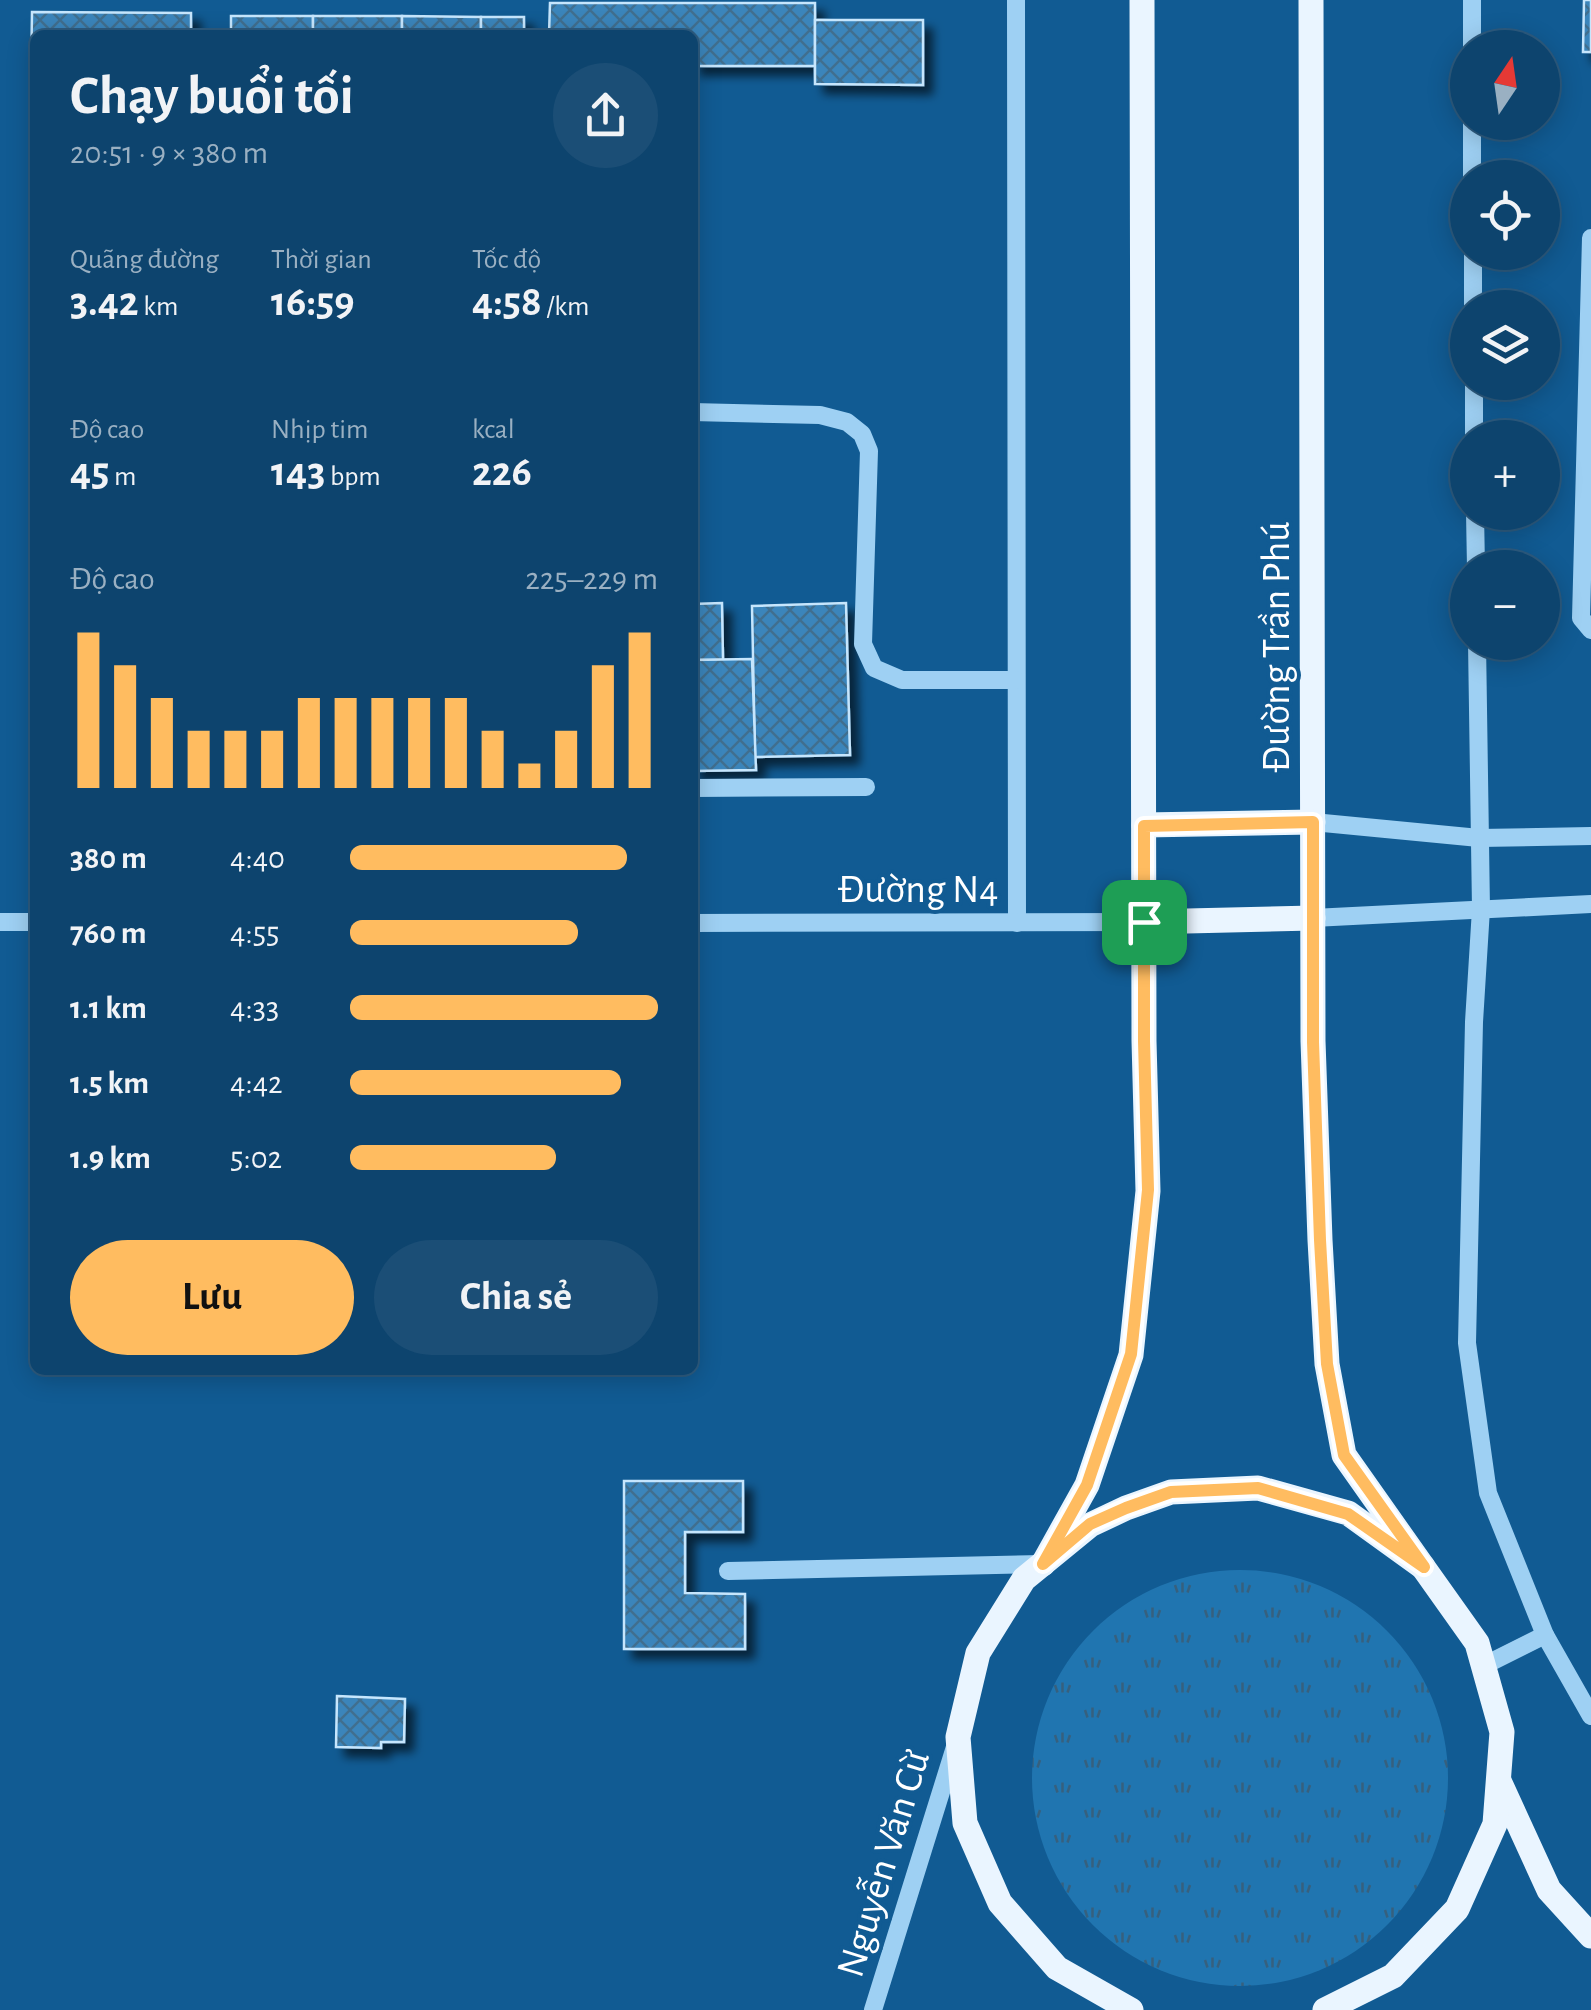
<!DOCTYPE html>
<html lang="vi">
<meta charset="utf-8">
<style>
:root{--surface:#0d446e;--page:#1b4e76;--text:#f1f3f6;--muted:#9ab0c2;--line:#2d5c81;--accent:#ffbc60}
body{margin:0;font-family:"Alegreya Sans",sans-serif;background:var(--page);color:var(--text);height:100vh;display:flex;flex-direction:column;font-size:38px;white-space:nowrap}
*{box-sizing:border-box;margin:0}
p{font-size:32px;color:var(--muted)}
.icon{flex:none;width:55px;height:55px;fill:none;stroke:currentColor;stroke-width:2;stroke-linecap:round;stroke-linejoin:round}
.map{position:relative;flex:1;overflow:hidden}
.drawer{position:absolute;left:30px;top:30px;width:668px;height:1345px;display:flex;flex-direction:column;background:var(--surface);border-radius:15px;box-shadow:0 5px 25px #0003,0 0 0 2px var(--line)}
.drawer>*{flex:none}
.needle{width:65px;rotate:13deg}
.buttons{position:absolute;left:1450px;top:30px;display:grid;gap:20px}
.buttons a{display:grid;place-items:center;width:110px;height:110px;border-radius:50%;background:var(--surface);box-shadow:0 5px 25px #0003,0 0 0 2px var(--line);font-size:50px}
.pin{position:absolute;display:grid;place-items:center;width:85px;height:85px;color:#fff;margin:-42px;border-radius:20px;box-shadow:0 5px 15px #0006}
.round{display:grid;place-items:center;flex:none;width:105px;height:105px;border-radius:52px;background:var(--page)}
.headline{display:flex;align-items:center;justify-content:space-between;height:170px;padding:0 40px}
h1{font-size:55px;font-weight:700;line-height:75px}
.stats{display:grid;grid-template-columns:repeat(3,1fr);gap:15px;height:170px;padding:10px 40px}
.stats div{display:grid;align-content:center}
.stats b{font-size:42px;font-weight:700}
.stats small{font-size:28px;font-weight:400}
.stats p{font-size:28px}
.chart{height:280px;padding:20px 40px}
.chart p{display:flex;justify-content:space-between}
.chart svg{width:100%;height:180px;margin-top:10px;stroke:var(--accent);stroke-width:6}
.button{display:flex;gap:20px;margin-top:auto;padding:20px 40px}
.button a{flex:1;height:115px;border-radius:60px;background:var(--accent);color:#111;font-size:40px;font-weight:700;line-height:115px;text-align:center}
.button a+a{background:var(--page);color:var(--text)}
ul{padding:0 40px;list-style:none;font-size:32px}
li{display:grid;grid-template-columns:160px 120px 1fr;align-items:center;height:75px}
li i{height:25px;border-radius:12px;background:var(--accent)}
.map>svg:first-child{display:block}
.grass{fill:url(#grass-tufts)}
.building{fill:url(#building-cross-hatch);stroke:#c6e6fd;stroke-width:2.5;filter:url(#shadow)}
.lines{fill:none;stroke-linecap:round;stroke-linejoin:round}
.minor{stroke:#9ed0f3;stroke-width:18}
.major{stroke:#eaf5ff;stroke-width:25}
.route-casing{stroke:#fff;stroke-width:20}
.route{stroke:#ffbc60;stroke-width:12}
.labels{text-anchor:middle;stroke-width:8;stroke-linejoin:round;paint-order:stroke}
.street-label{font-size:40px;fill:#fff;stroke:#115b93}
</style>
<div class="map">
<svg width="1591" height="2010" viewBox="0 0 1591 2010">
<defs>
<pattern id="grass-tufts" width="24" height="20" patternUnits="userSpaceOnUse" patternTransform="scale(2.5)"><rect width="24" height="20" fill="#2075b0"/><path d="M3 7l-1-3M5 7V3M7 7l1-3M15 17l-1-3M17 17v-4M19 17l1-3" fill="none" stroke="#36607e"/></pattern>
<pattern id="building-cross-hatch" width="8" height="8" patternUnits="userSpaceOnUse" patternTransform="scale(2.5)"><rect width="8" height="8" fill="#3a85bb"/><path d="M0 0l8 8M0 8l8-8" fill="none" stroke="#416e8f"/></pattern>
<filter id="shadow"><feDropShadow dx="9" dy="9" stdDeviation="5" flood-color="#0009"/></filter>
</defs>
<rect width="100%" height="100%" fill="#115b93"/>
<!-- grass -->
<circle class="grass" cx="1240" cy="1778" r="208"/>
<!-- building -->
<g class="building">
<path d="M1584,0H1591V52H1583Z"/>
<path d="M550,3H815V66H692V35H549Z"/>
<path d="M32,12L191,13V35H35V75H31Z"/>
<rect x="231" y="16" width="82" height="19"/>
<rect x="313" y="16" width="89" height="19"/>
<path d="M402,16L481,17V35H402Z"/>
<rect x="481" y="17" width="43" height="18"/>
<path d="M815,20H923V85L815,84Z"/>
<path d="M722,603L723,660H692V604Z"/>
<path d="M846,603L850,755L755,757L752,606Z"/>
<path d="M752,659L756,770L692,771V660Z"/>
<path d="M624,1481H743V1532H685V1593L745,1594V1649H624Z"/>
<path d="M337,1696L405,1699L404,1742H381V1748L336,1747Z"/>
</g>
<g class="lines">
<!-- minor -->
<g class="minor">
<path d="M1016,0L1017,923"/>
<path d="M1472,0V48"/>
<path d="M1472,122V178"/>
<path d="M1591,238L1581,618L1591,630"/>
<path d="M1473,252V308"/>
<path d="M1474,382V438"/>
<path d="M692,412L820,415L847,422L862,434L869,451L863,644L874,668L902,680H1015"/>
<path d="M1475,512L1476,568"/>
<path d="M1477,642L1481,909L1474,1022L1467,1343L1488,1493L1545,1635L1591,1716"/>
<path d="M692,788L866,787"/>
<path d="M1313,822L1479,838L1591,836"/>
<path d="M1313,918L1591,904"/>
<path d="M0,922H35"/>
<path d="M692,923L1144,922"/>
<path d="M728,1571L1042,1564"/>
<path d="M1485,1665L1545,1635"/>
<path d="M873,2010L955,1747"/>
</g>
<!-- major -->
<g class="major">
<path d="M1311,0L1313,1041L1320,1240L1327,1364L1344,1455L1423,1567"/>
<path d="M1144,825L1313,822"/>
<path d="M1144,922L1313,918"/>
<path d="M1043,1564L1087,1485L1131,1355L1148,1191L1144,1041L1142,0"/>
<path d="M1500,1783L1549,1890L1591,1936"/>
<path d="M1131,2010L1057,1968L1000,1903L965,1823L958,1737L978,1653L1024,1579L1090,1525L1126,1508L1171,1492L1258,1488L1348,1513L1423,1567L1477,1643L1502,1732L1495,1824L1457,1909L1393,1976L1325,2010"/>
</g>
</g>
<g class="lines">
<defs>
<path id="route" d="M1313,822V1042L1320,1240L1327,1364L1344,1455L1424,1567L1348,1514L1258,1488L1171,1492L1126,1508L1090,1524L1043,1564L1087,1485L1131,1354L1148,1190L1144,1041V826Z"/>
</defs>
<!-- route casing -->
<use href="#route" class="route-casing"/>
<!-- route -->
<use href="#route" class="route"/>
</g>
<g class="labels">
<!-- street labels -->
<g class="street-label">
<text transform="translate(1275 647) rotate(-90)" y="14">Đường Trần Phú</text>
<text x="918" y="902">Đường N4</text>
<text transform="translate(882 1863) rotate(-73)" y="14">Nguyễn Văn Cừ</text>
</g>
</g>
</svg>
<div class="buttons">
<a><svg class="needle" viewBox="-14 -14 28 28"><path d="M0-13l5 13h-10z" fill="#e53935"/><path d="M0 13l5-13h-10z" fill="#9ab0c2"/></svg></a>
<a><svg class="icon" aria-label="locate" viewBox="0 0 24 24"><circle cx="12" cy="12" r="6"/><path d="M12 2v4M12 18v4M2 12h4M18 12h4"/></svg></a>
<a><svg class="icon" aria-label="layers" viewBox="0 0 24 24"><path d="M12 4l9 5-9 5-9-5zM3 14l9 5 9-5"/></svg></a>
<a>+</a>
<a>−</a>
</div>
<div class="pin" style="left:1144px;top:922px;background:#1e9e55"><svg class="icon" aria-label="arrive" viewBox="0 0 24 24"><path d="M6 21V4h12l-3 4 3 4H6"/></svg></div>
<section class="drawer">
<div class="headline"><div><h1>Chạy buổi tối</h1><p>20:51 · 9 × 380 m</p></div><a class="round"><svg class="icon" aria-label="share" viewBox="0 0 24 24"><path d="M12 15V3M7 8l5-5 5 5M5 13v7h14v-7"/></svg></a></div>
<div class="stats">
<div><p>Quãng đường</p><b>3.42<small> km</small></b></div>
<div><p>Thời gian</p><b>16:59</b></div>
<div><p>Tốc độ</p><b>4:58<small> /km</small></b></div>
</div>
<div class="stats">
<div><p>Độ cao</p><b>45<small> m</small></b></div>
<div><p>Nhịp tim</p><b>143<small> bpm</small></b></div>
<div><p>kcal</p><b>226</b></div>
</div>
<div class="chart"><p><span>Độ cao</span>225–229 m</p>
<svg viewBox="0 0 160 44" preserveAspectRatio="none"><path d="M5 44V6M15 44V14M25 44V22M35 44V30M45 44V30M55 44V30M65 44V22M75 44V22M85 44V22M95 44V22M105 44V22M115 44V30M125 44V38M135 44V30M145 44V14M155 44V6"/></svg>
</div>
<ul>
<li><b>380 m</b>4:40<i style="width:90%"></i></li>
<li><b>760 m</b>4:55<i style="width:74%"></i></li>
<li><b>1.1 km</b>4:33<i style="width:100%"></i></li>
<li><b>1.5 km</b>4:42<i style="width:88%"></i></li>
<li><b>1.9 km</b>5:02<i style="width:67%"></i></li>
</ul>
<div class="button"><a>Lưu</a><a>Chia sẻ</a></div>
</section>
</div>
